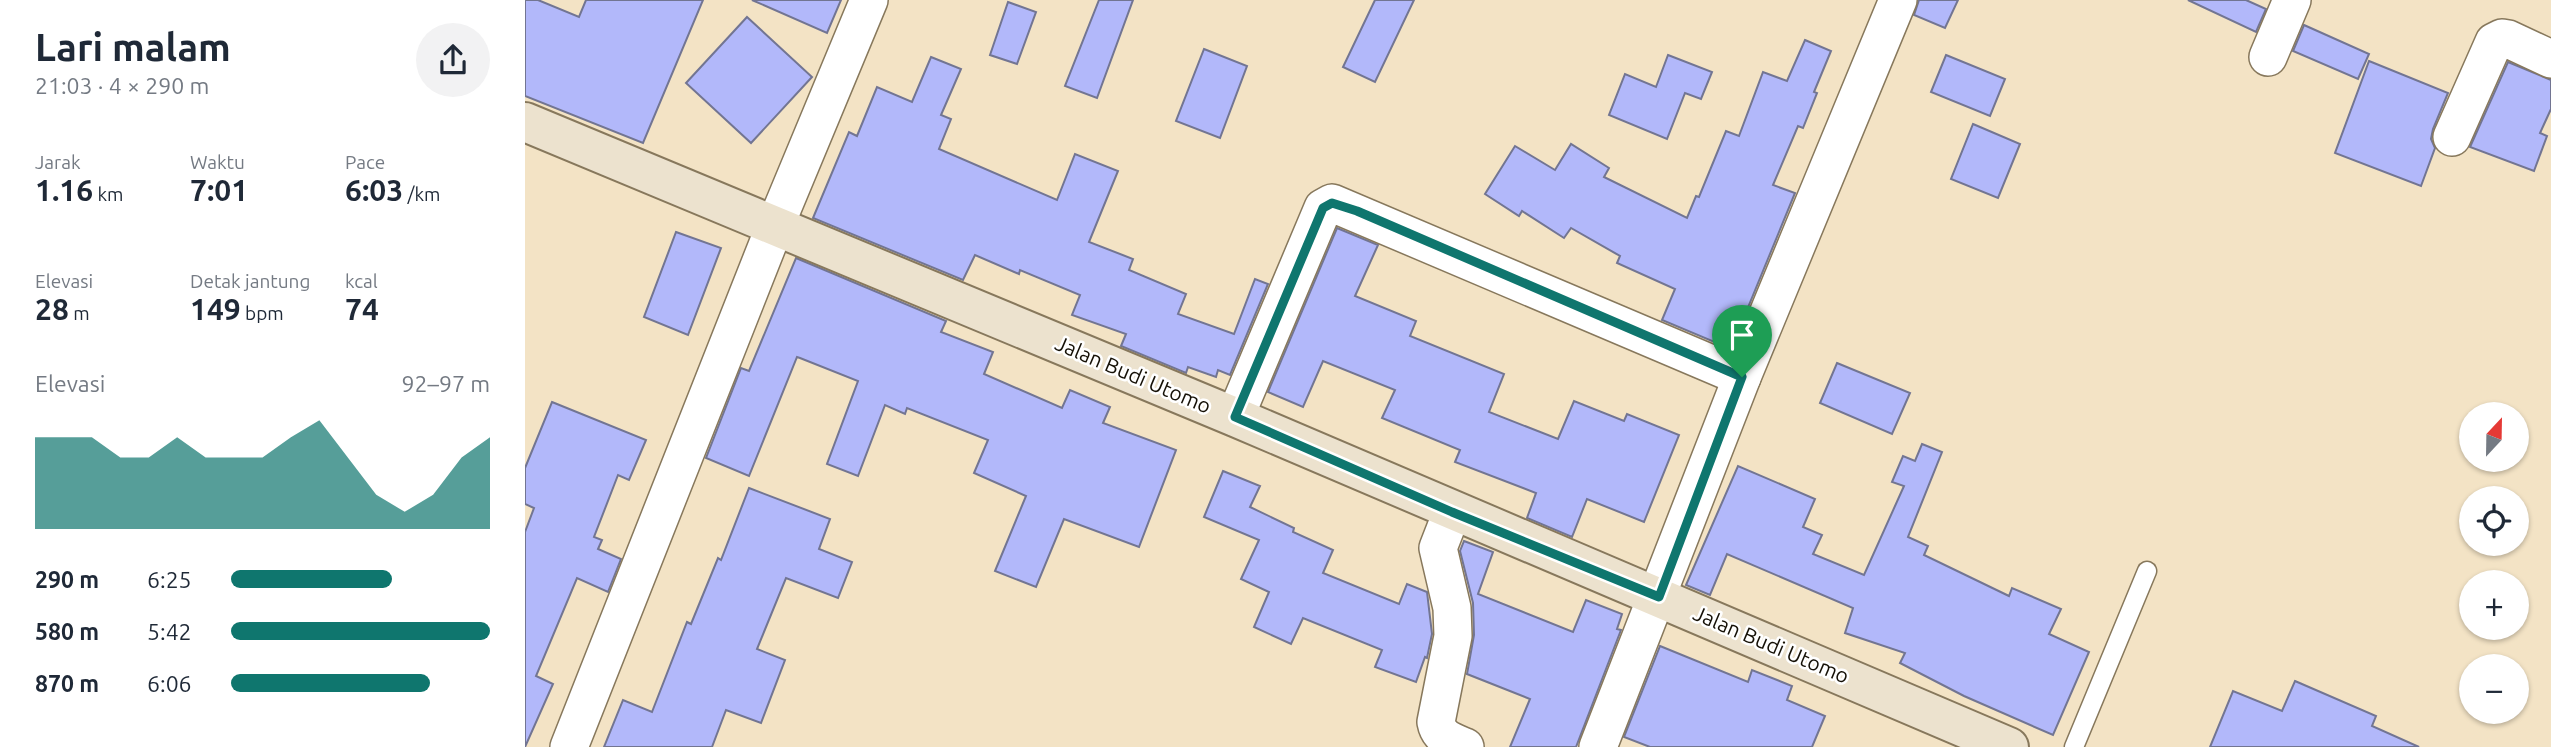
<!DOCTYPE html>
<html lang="id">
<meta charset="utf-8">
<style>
:root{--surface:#fff;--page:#f2f2f3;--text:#1f2937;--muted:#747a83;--accent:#0f766e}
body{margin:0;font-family:Ubuntu,sans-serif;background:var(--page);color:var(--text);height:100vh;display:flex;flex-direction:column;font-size:26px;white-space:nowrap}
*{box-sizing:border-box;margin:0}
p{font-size:23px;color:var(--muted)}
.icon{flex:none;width:38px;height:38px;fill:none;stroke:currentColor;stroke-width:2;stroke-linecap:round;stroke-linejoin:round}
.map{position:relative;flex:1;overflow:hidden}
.details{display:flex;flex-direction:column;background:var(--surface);width:525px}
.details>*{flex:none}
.needle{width:46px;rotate:22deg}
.tools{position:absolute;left:1934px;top:402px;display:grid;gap:14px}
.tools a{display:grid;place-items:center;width:70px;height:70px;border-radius:50%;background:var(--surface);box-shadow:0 2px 5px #0004;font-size:35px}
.pin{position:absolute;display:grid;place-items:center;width:60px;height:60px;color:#fff;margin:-72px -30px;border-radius:50% 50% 50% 0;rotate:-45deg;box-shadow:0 0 7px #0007}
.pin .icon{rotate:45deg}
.round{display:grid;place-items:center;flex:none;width:74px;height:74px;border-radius:37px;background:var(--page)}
.overview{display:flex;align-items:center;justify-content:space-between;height:119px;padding:0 35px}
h1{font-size:38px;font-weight:700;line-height:52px}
.figures{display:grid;grid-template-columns:repeat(3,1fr);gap:10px;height:119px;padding:7px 35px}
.figures div{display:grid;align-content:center}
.figures b{font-size:30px;font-weight:700}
.figures small{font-size:19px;font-weight:400}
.figures p{font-size:19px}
.chart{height:196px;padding:14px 35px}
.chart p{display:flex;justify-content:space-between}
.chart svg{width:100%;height:126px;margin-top:7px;fill:var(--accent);opacity:.7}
ul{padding:0 35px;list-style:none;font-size:23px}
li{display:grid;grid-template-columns:112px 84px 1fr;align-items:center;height:52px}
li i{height:18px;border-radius:9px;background:var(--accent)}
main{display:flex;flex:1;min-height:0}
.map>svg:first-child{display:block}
.building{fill:#b2b8fa;stroke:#727592;stroke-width:2}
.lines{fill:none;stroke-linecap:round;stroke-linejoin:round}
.lane-casing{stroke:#87785c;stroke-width:21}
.street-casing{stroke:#87785c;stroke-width:40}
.secondary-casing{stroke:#87785c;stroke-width:42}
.lane{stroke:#fff;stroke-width:18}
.street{stroke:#fff;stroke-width:37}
.secondary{stroke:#ece2ce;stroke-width:38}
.route-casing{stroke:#fff;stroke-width:14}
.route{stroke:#0f766e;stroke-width:9}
.labels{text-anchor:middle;stroke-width:5;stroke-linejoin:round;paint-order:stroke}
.street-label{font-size:21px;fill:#151006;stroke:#fff}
</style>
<main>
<section class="details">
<div class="overview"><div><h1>Lari malam</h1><p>21:03 · 4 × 290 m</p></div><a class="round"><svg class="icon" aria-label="share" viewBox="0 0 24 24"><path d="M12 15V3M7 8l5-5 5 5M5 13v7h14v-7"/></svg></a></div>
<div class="figures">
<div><p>Jarak</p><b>1.16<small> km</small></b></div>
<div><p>Waktu</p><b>7:01</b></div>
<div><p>Pace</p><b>6:03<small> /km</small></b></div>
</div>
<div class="figures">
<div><p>Elevasi</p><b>28<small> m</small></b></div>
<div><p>Detak jantung</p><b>149<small> bpm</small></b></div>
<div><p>kcal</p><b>74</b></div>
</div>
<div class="chart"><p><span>Elevasi</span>92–97 m</p>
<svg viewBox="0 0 160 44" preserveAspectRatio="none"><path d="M0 44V12L10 12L20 12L30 19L40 19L50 12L60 19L70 19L80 19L90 12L100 6L110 19L120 32L130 38L140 32L150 19L160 12V44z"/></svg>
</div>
<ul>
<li><b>290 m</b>6:25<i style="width:62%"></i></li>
<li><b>580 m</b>5:42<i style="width:100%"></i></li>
<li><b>870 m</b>6:06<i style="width:77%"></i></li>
</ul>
</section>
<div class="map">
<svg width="2026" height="747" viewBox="0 0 2026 747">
<rect width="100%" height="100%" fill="#f3e3c5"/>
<!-- building -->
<g class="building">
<path d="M0,0H13L54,17L61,0H178L118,143L0,96Z"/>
<path d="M227,0H316L302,33Z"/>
<path d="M574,0H608L572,98L540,86Z"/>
<path d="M850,0H889L850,82L818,67Z"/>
<path d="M1394,0H1433L1420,28L1389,15Z"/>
<path d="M1663,0H1721L1741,9L1731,32Z"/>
<path d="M483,2L511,12L492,64L465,55Z"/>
<path d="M222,17L287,77L226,143L161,83Z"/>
<path d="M1779,25L1844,54L1833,79L1768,51Z"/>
<path d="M1280,40L1306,51L1289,92L1292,93L1278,128L1273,126L1248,185L1270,193L1206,349L1137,320L1150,289L1092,263L1095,256L1046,228L1039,238L997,211L994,216L960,194L990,146L1030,170L1046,144L1084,168L1079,177L1162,218L1171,196L1174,197L1201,131L1214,136L1238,72L1262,81Z"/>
<path d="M679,49L722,66L695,138L651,121Z"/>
<path d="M1143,55L1187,72L1176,99L1160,93L1142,139L1084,115L1100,74L1131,87Z"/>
<path d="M1421,55L1480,79L1465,116L1406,92Z"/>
<path d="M406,57L436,69L416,115L426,119L414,149L532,200L550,154L593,171L564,242L608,259L604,270L661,294L653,314L709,334L730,279L743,284L705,375L693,370L691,377L663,367L661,373L596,346L601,334L547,315L555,295L495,270L494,274L450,255L438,280L288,218L324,132L332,136L352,87L387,102Z"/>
<path d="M1844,61L1923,93L1908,129L1906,139L1910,148L1896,186L1810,153Z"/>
<path d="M1983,62L2026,80V109L2015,133L2022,136L2009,171L1945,147Z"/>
<path d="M1448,124L1495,144L1473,198L1426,179Z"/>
<path d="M812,228L853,245L830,296L891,321L885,336L979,374L964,412L1033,439L1049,401L1099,421L1102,414L1154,435L1119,522L1062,499L1047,537L1002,518L1011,493L930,462L935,450L857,418L870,390L798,361L778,407L743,392Z"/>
<path d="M151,232L196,248L163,335L119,317Z"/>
<path d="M271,258L421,321L416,332L468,352L459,374L537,408L545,390L585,407L578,423L651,450L614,547L539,519L511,587L470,571L501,496L449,473L463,440L382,408L380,414L360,405L333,476L302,464L333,381L275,358L272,357L224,476L181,458L216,368L224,371Z"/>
<path d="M1312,363L1385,393L1367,434L1295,403Z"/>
<path d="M27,402L121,440L104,480L93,475L69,537L77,540L73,549L96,559L83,592L52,578L11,676L28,684L0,747V532L9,508L0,504V468Z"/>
<path d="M1397,444L1417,452L1383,537L1403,546L1399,555L1484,596L1487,588L1536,609L1524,634L1564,652L1528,735L1439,696L1375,663L1380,653L1320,633L1328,608L1202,554L1185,595L1161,585L1213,466L1290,499L1278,527L1297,535L1288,554L1339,575L1379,486L1367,482L1378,456L1390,461Z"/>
<path d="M698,471L735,486L725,507L769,528L768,532L808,550L798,573L874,604L882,584L902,592L907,634L902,658L900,657L891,682L850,667L857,650L778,618L766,644L729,627L744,592L716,579L734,540L679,517Z"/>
<path d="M224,488L305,519L294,549L327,562L313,598L261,578L232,649L260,660L236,723L201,710L187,747H79L98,700L127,712L162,622L166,624L193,558L196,560Z"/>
<path d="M939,541L968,552L953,594L1048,632L1061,600L1097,614L1092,629L1096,630L1051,747H985L1005,699L942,674L949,635L948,603L935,551Z"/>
<path d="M1135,646L1223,682L1227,670L1267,686L1262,700L1300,716L1287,747H1125L1099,737Z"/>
<path d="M1770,681L1851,716L1847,726L1894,747H1685L1708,691L1757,711Z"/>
</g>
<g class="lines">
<defs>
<path id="lane" d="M1549,747L1622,571"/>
<g id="street">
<path d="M1743,57L1767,0"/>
<path d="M1927,137L1969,42L1977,38L1983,39L2026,59"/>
<path d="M710,417L798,208L807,203L1217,377"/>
<path d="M927,512L913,548L927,608L928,636L911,722C914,738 926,741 940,747"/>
<path d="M44,747L250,226L344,0"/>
<path d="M1073,747L1217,377L1373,0"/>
</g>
<path id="secondary" d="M0,122L710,417L1484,747"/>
</defs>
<!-- lane casing -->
<use href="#lane" class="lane-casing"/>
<!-- street casing -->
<use href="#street" class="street-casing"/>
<!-- secondary casing -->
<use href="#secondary" class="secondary-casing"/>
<!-- lane -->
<use href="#lane" class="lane"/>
<!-- street -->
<use href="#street" class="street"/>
<!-- secondary -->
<use href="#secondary" class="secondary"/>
</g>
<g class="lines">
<defs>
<path id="route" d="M807,203L832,211L1217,377L1134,597L927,512L710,417L798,208Z"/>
</defs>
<!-- route casing -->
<use href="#route" class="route-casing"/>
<!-- route -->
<use href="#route" class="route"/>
</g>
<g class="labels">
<!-- street labels -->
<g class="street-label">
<text transform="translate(608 375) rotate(23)" y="7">Jalan Budi Utomo</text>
<text transform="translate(1246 645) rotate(23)" y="7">Jalan Budi Utomo</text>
</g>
</g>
</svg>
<div class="tools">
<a><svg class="needle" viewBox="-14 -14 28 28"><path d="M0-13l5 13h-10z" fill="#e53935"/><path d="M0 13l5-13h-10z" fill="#747a83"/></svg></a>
<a><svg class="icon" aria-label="locate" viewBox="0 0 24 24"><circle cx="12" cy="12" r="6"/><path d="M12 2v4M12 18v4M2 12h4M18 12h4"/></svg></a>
<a>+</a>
<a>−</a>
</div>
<div class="pin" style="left:1217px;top:377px;background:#1e9e55"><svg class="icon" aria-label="arrive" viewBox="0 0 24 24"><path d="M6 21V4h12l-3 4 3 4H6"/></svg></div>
</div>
</main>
